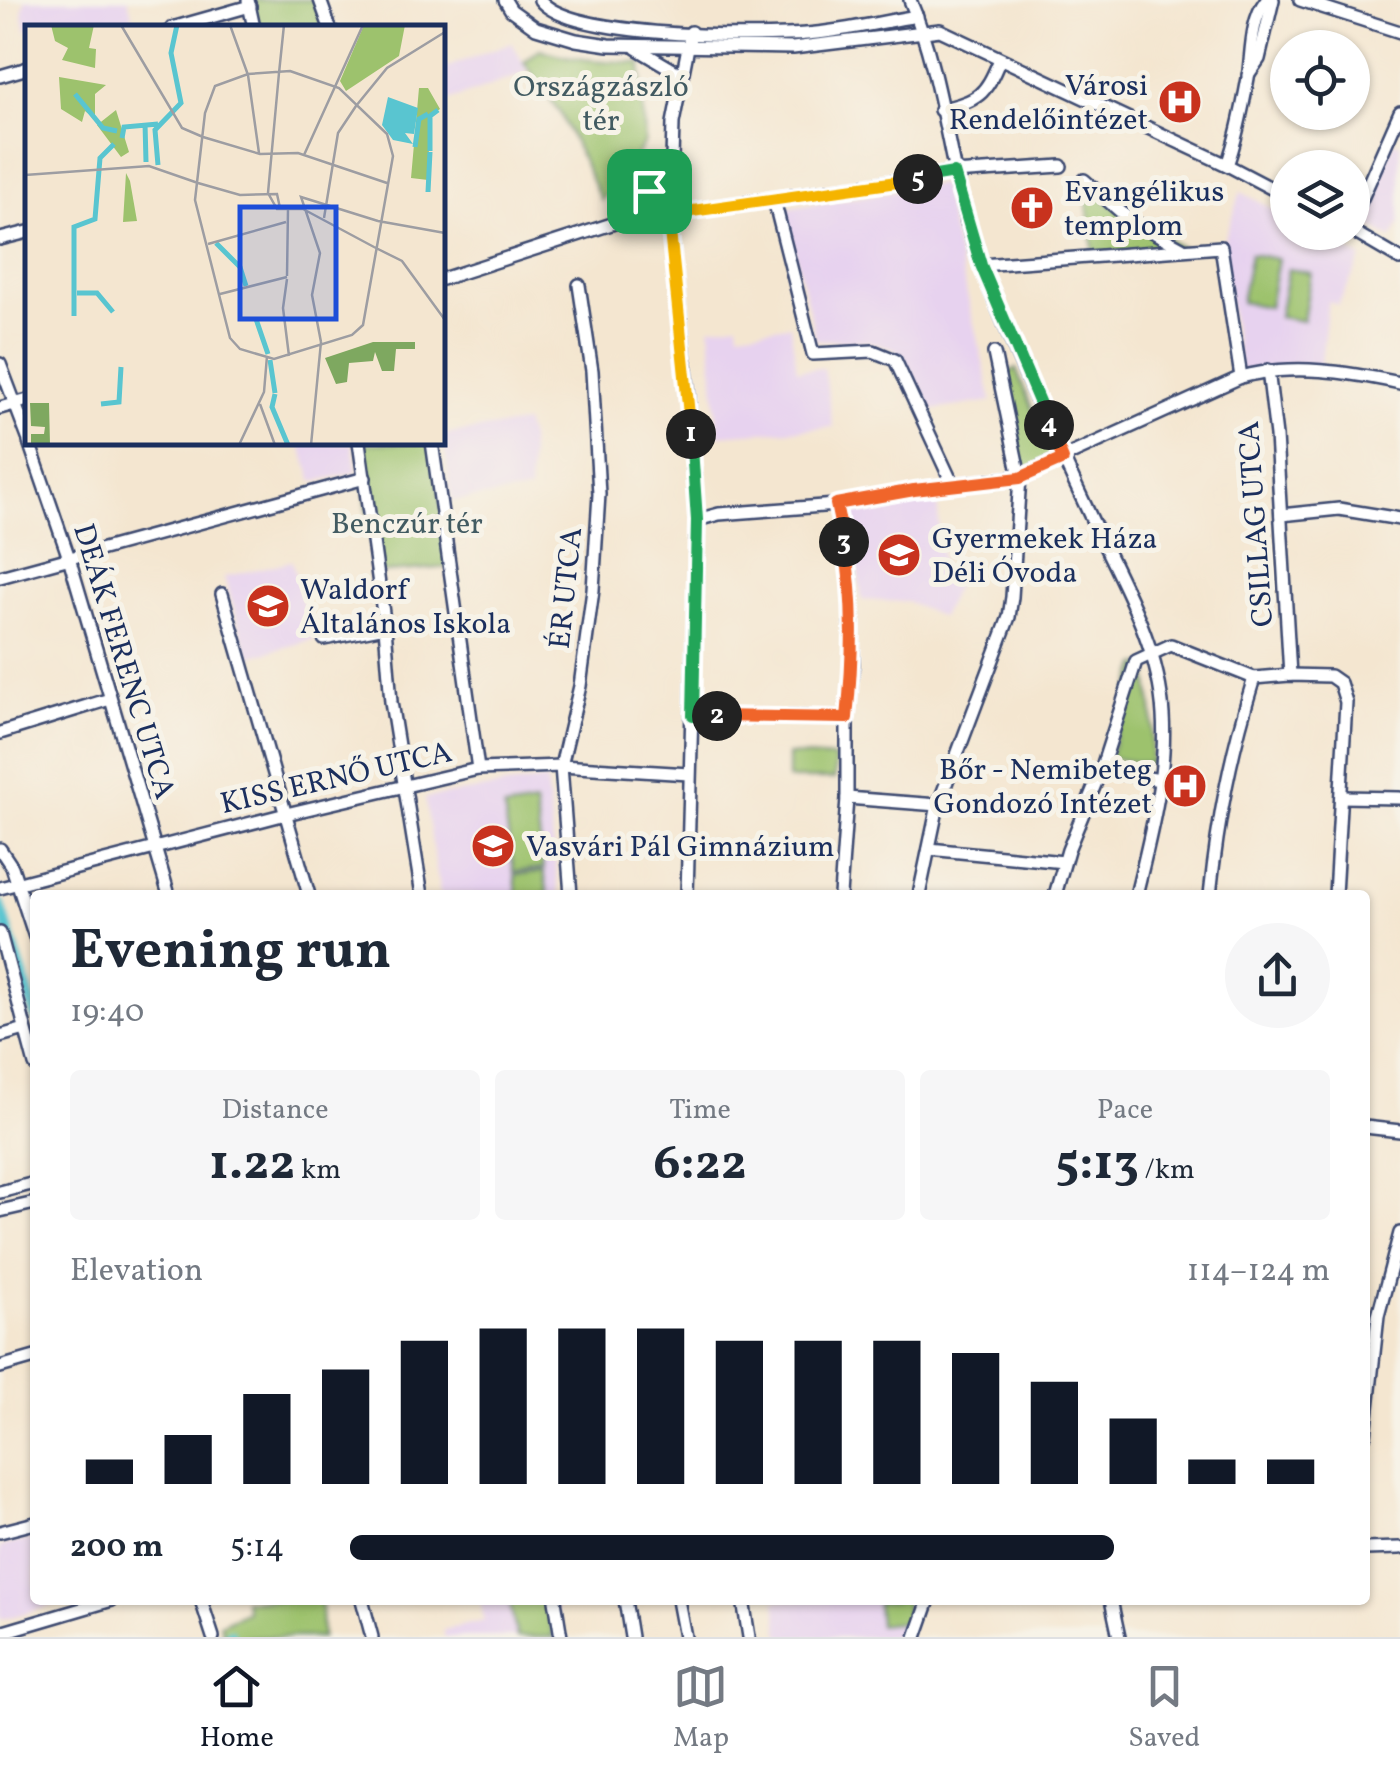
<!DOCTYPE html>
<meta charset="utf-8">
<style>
:root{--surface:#fff;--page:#f6f6f7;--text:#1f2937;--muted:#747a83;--line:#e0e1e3;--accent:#111827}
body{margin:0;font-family:Vollkorn,serif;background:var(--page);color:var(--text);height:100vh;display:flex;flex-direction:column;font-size:38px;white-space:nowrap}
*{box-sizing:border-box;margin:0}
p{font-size:32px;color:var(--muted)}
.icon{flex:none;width:55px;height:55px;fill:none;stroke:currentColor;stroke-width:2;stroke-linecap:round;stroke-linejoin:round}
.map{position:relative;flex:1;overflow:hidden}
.sheet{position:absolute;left:30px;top:890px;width:1340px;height:715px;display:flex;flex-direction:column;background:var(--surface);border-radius:10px;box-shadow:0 2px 8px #0004}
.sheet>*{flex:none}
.fabs{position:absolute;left:1270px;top:30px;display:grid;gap:20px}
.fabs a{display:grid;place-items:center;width:100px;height:100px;border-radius:50%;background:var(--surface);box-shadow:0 2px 8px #0004;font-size:50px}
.pin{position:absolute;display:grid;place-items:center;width:85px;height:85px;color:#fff;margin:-42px;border-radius:20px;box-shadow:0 5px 15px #0006}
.km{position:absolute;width:50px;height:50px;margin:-25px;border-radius:50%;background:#222;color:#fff;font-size:28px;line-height:50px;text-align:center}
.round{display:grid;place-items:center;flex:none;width:105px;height:105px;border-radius:52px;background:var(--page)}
.overview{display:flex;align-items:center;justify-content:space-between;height:170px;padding:0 40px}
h1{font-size:55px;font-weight:700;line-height:75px}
.stats{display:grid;grid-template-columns:repeat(3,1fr);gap:15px;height:170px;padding:10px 40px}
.stats div{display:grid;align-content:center;border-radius:10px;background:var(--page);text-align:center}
.stats b{font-size:50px;font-weight:700}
.stats small{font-size:28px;font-weight:400}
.stats p{font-size:28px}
.chart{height:280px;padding:20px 40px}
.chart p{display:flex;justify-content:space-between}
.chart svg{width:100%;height:180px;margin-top:10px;stroke:var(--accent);stroke-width:6}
ul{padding:0 40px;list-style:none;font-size:32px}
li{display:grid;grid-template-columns:160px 120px 1fr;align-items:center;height:75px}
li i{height:25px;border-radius:12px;background:var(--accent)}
.tab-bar{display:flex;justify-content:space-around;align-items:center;height:140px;border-top:2px solid var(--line);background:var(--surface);font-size:28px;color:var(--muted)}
.tab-bar a{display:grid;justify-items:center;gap:5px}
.tab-bar .selected{color:var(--accent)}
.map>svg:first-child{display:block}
.built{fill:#e7d2ef}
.green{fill:#9dc26d;stroke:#5c7866;stroke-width:2.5}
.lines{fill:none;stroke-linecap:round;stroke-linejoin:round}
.canal{stroke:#59c5d0;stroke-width:11}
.minor-casing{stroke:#3c4a6f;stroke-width:16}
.minor{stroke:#fff;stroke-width:11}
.split-1-casing{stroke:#fff;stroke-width:20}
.split-2-casing{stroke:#fff;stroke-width:20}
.split-3-casing{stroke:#fff;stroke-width:20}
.split-4-casing{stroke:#fff;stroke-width:20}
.split-5-casing{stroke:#fff;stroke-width:20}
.split-6-casing{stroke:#fff;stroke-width:20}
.split-1{stroke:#f5b400;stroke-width:12}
.split-2{stroke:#22a559;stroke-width:12}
.split-3{stroke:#f0652b;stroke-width:12}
.split-4{stroke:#f0652b;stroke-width:12}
.split-5{stroke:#22a559;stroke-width:12}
.split-6{stroke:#f5b400;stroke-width:12}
.labels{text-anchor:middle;stroke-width:10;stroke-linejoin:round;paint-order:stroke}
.poi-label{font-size:30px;fill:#1b2f5e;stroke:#f7f3e8;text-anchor:start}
.park-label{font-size:30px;fill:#425b62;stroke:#f7f3e8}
.street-label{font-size:30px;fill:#1b2f5e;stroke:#f7f3e8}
.inset-river{fill:none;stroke:#59c5d0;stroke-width:5}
.inset-road{fill:none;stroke:#9d9da2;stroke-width:2.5}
.view{fill:#1d4ed8;fill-opacity:0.15;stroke:#1d4ed8;stroke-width:5}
.inset-edge{fill:none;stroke:#1b2f5e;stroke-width:5}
</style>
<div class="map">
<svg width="1400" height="1637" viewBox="0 0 1400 1637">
<rect width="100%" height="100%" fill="#f7f3e8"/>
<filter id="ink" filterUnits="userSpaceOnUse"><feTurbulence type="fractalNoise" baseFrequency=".01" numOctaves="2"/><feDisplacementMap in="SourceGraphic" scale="20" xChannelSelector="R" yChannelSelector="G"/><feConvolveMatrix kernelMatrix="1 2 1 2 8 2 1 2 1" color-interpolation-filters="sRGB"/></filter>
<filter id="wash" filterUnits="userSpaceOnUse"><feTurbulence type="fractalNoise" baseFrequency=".0048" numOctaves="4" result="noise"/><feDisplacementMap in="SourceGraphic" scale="40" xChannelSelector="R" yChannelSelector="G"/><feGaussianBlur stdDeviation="2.25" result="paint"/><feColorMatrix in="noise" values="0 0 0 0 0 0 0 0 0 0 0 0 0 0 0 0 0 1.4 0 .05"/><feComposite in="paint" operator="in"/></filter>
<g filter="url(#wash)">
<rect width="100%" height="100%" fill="#f4e6d0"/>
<!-- built -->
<g class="built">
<path d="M25,0H128L135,25L28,28L27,33L22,13Z"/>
<path d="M512,42L528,72L443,103V69Z"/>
<path d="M1394,141L1400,144V223L1392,239L1359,220Z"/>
<path d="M941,184L992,401L926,411L894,348L866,341L816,340L785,209Z"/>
<path d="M1241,192L1287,217L1288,232L1316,233L1362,258L1338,305L1328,301L1320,371L1241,377L1221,247Z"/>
<path d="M738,323L739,332L790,325L797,370L824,368L833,427L718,435L710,327Z"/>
<path d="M524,423L530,442L529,491L452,501L443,435Z"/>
<path d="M300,443H352L357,472L313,482Z"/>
<path d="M937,499L942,566L962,573L941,617L908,602L862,600L849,510Z"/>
<path d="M292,561L304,609L319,638L249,657L224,577Z"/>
<path d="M546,780L559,895H440L425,798Z"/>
<path d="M35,1538V1600H73L0,1620V1547Z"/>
<path d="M480,1600H555L561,1637H445L443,1630L484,1621Z"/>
<path d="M775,1600H919L908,1637H780Z"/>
</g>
<!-- green -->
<g class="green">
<path d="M248,0H320L330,27H254Z"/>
<path d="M540,49C574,61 606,61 641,63L645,142L628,168L620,158L609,163L620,182L601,200L560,113L524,62Z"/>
<path d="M1084,180L1104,200L1184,249L1094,256Z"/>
<path d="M1250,254L1278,259L1269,307L1241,302Z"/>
<path d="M1288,269L1311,273L1303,321L1279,317Z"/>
<path d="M1016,369L1054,463L1020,477L999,375Z"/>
<path d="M359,443H432L450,567L375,573Z"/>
<path d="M1138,665L1147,666L1153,716L1151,764L1109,758Z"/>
<path d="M788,755L835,758V779H788Z"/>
<path d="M535,804L544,868L514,872L504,809Z"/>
<path d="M544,871L548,895H517L515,875Z"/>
<path d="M244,1600H321L322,1637H224L220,1624L247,1611Z"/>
<path d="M509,1600H546L553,1637H517Z"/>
<path d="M905,1600L908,1622L879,1625L877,1603Z"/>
</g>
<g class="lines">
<!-- canal -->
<g class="canal">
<path d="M0,904L35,1016"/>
<path d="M230,1634L231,1637"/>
</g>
</g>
</g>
<g filter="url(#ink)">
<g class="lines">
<defs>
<g id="minor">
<path d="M248,0L254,28"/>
<path d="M320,0L330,28"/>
<path d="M505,0L511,10L536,28L576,40L609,45L793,48L940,30L1227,165L1288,197"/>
<path d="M540,0C568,37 738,37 787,35C831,34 874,23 917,16"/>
<path d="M910,0C946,84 948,179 981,265C1012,347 1049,429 1087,509C1117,575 1159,641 1163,715C1167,775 1150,837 1136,895"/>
<path d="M1300,0L1400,32"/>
<path d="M172,28L250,6"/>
<path d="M636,48L675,71L676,83"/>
<path d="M1248,75L1259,59L1273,0"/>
<path d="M0,76L28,68"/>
<path d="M940,110C979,100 985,96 1000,59"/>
<path d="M1227,165C1237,138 1243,106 1248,78C1252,53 1250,21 1266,0"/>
<path d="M1084,180L1129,219L1182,248"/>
<path d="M774,200L813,354L873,351L895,360L953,485"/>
<path d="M621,221L671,163"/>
<path d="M1352,221L1400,112"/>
<path d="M1352,231L1400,259"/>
<path d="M0,239L28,232"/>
<path d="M981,265L1221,247L1241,377"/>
<path d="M442,279L621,221L954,173L1061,166"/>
<path d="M0,364L28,438"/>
<path d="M1268,370L1276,436L1290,675"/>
<path d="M0,408L28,400"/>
<path d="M29,442L69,558L169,895"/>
<path d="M359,442L385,627L391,702L422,895"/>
<path d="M432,442L478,769"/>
<path d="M836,505L850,575L853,664L847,718V798L840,895"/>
<path d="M1281,515L1339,509L1400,519"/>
<path d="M697,520L719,514L836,505L914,490L1020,477L1241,377C1293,363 1348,372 1400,383"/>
<path d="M0,577L365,478"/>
<path d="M222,594L309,895"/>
<path d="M324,639L385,627"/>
<path d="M693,716L847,718"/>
<path d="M0,733L110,699"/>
<path d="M1101,770L1160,780"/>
<path d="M1341,797L1400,798"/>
<path d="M847,798L938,805"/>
<path d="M0,849L12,867L35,937"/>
<path d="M929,849L1064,862"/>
<path d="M0,888L286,814L478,769L561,766L689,774"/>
<path d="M571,895L561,766L580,686L593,590L599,494L592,371L579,285"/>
<path d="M687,895L697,522L688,388L670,231L673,123L691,32"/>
<path d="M919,895L938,805L1009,617L1012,597L1020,477L994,353"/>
<path d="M1055,895L1068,850L1101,770L1136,661L1171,645L1254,678L1290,675L1330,676L1340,683L1346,702L1335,895"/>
<path d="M1210,895C1218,818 1231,752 1254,678"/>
<path d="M0,933L35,1065"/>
<path d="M0,1036L25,1029"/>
<path d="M1365,1127L1400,1131"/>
<path d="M0,1192L35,1183"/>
<path d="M0,1211L35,1203"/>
<path d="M0,1367L35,1357"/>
<path d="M1365,1436L1378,1316L1400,1233"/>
<path d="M0,1532L35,1523"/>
<path d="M1365,1549L1400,1548"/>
<path d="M201,1600L213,1637"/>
<path d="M362,1600L372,1637"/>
<path d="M555,1600L561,1637"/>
<path d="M625,1600L631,1637"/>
<path d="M678,1600L685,1637"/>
<path d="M743,1600L749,1637"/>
<path d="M1111,1600L1119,1637"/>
<path d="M0,1633L112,1600"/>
<path d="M916,1637L929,1600"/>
</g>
</defs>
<!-- minor casing -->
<use href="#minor" class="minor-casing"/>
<!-- minor -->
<use href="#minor" class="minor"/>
</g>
</g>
<g class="lines" filter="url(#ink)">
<defs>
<path id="split-1" d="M649,191L670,163V231L691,434"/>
<path id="split-2" d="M691,434L697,520L693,716H717"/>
<path id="split-3" d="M717,716L847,718C853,659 855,600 844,542"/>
<path id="split-4" d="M844,542L836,504L914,490L1020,478L1063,459L1049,425"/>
<path id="split-5" d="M918,179L954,173L981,265L1049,425"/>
<path id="split-6" d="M649,191L622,221L918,179"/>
</defs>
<!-- split-1 casing -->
<use href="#split-1" class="split-1-casing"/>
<!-- split-2 casing -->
<use href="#split-2" class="split-2-casing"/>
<!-- split-3 casing -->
<use href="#split-3" class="split-3-casing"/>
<!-- split-4 casing -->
<use href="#split-4" class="split-4-casing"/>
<!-- split-5 casing -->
<use href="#split-5" class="split-5-casing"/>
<!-- split-6 casing -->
<use href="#split-6" class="split-6-casing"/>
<!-- split-1 -->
<use href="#split-1" class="split-1"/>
<!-- split-2 -->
<use href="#split-2" class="split-2"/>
<!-- split-3 -->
<use href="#split-3" class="split-3"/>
<!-- split-4 -->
<use href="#split-4" class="split-4"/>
<!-- split-5 -->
<use href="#split-5" class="split-5"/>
<!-- split-6 -->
<use href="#split-6" class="split-6"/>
</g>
<!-- icons -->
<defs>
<symbol id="hospital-disc" viewBox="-11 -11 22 22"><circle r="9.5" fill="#c8321e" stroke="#f7f3e8"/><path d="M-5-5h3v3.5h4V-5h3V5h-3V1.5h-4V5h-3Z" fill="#fff"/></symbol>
<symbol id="church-disc" viewBox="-11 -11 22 22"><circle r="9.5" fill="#c8321e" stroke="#f7f3e8"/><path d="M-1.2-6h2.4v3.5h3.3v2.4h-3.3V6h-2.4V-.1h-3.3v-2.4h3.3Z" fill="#fff"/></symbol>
<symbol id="school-disc" viewBox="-11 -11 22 22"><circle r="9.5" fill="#c8321e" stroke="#f7f3e8"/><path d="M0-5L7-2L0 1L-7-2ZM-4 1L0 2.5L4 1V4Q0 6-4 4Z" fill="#fff"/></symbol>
</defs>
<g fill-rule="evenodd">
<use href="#hospital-disc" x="1155" y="77" width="50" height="50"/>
<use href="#church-disc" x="1007" y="183" width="50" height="50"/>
<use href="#school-disc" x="874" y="530" width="50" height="50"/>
<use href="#school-disc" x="243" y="581" width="50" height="50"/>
<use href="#hospital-disc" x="1160" y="761" width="50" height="50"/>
<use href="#school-disc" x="468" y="821" width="50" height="50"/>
</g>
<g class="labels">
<!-- poi labels -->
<g class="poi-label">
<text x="1148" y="95" text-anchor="end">Városi<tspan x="1148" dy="34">Rendelőintézet</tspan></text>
<text x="1064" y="201">Evangélikus<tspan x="1064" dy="34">templom</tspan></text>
<text x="932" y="548">Gyermekek Háza<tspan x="932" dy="34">Déli Óvoda</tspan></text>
<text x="300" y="599">Waldorf<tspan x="300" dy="34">Általános Iskola</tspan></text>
<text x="1152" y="779" text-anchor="end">Bőr - Nemibeteg<tspan x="1152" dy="34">Gondozó Intézet</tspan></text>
<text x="526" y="856">Vasvári Pál Gimnázium</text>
</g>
<!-- park labels -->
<g class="park-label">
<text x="601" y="96">Országzászló<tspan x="601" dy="34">tér</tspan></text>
<text x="407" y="533">Benczúr tér</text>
</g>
<!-- street labels -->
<g class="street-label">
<text transform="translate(1255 524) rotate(-94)" y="10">CSILLAG UTCA</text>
<text transform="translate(565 588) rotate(-84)" y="10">ÉR UTCA</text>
<text transform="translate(125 661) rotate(73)" y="10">DEÁK FERENC UTCA</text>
<text transform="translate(336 777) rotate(-13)" y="10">KISS ERNŐ UTCA</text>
</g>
</g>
<!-- overview -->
<g transform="translate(25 25)">
<rect width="420" height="420" fill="#f4e6d0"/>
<path d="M26,0H69L64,23L71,24L70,43L37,35L43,23L30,16ZM339,0H380L374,31L321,66L315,56ZM34,52L81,60L70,69V94L60,86L57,97L36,84ZM394,63H403L415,84L405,91L403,155L386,153ZM91,85L104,127L96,132L72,100ZM101,148L105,156L112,196L98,197Z" fill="#9dc26d"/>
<path d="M348,317H390V324H371L369,346H357L350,327L348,336L324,338L322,357L311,359L300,333ZM5,378H24L25,420H6V409H19L20,402L6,401Z" fill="#7ea860"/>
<path d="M363,72L393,83L389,109L380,108L388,119L368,115L357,100Z" fill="#59c5d0"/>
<path class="inset-river" d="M50,69L78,103L92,106M120,98L121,137M97,113L99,102L133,99M390,122L394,94L403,89M405,126V91L413,85M133,140L130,105L156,78L146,28L152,0M403,167L405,127M191,218L215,242L221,261M52,268H72L88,287M49,291V202L70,194L75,133L89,119M231,294L243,329M245,335L250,368M250,369L247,382L263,420M76,379L94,377L96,342"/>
<path class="inset-road" d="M96,0L157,103L178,112M205,0L223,50M265,46L314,63L362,109L368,131L338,300L327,310L249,334L215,324L205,313L170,175L180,88L190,61L223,49ZM254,48L243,168L252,184H278M254,48L259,0M223,50L234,128M331,81L362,43L420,7M178,112L235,129L273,128L362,158M279,130L338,0M0,150L124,141L173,158M173,158L215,170L252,169L255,183M278,184L349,222M299,193L313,108L331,81M353,196L420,208M183,219L261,197M349,222L377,236L420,295M262,251L263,184M262,254L258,283L264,331M195,269L262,252M296,317L287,270L295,228L276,172L353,196M235,379L250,420M214,420L239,367L242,331M286,420L296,317"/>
<path class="view" d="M215,182H311V294H215Z"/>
<rect width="420" height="420" class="inset-edge"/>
</g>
</svg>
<div class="fabs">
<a><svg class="icon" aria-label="locate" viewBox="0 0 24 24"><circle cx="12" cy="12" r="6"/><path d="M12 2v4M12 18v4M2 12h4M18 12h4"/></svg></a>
<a><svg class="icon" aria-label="layers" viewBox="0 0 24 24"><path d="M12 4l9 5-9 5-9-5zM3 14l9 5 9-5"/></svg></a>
</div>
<div class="pin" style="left:649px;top:191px;background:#1e9e55"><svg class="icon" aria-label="arrive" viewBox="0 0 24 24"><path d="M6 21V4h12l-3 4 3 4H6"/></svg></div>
<b class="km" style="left:691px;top:434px">1</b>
<b class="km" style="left:717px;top:716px">2</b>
<b class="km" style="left:844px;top:542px">3</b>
<b class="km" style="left:1049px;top:425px">4</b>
<b class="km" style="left:918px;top:179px">5</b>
<section class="sheet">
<div class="overview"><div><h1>Evening run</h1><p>19:40</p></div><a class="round"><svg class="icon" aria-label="share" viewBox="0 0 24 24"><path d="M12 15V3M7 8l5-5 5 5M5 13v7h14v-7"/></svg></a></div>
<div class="stats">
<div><p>Distance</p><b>1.22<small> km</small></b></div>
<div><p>Time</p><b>6:22</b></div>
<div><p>Pace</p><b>5:13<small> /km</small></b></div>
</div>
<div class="chart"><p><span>Elevation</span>114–124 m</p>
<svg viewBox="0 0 160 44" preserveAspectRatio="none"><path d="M5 44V38M15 44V32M25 44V22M35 44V16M45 44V9M55 44V6M65 44V6M75 44V6M85 44V9M95 44V9M105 44V9M115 44V12M125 44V19M135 44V28M145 44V38M155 44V38"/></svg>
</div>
<ul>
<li><b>200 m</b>5:14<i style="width:78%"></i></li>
</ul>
</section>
</div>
<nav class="tab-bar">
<a class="selected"><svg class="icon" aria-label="home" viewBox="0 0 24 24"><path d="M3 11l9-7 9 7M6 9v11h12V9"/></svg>Home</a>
<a><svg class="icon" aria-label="map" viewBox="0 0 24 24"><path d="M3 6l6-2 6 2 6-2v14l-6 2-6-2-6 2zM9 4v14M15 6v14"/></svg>Map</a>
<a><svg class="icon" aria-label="saved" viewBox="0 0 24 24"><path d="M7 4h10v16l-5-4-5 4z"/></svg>Saved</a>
</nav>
